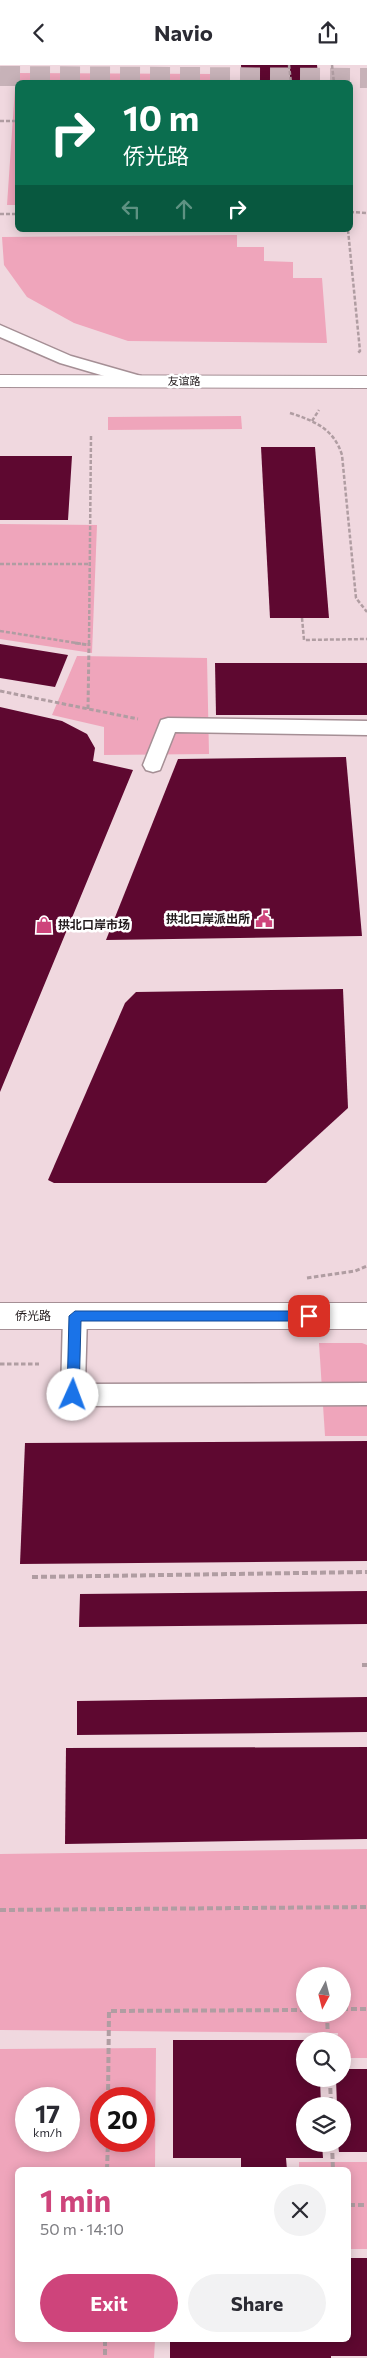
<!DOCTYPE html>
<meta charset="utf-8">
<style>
body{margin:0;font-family:Commissioner,"Noto Sans SC",sans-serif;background:#f2f2f3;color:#2b2b33;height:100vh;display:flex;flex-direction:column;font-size:19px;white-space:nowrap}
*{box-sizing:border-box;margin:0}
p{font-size:16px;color:#7c7c81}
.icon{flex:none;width:28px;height:28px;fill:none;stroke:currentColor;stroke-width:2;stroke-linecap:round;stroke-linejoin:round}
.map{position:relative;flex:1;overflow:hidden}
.drawer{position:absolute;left:15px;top:2102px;width:336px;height:175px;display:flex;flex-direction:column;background:#fff;border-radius:8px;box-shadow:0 2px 12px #0003}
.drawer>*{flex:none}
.banner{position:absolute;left:15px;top:15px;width:338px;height:152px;border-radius:8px;box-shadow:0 2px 12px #0003;background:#0b6e4f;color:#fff;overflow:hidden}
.needle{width:32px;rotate:187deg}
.tools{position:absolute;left:296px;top:1902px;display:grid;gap:10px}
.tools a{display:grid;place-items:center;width:55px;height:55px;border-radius:50%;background:#fff;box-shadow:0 2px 12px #0003;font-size:25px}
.speed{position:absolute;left:15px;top:2022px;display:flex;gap:10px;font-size:25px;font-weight:700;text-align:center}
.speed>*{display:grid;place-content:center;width:65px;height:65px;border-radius:50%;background:#fff;box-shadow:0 2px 12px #0003;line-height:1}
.speed small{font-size:12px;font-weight:400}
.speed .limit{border:8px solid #d22;background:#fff;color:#111}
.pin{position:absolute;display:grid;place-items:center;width:42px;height:42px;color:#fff;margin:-21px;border-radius:10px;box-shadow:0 2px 8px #0006}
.me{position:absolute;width:55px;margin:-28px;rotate:2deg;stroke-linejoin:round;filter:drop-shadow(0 0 4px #0008)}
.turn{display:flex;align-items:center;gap:18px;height:105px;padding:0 25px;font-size:22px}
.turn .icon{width:65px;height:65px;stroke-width:2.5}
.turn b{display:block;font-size:35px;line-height:42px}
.lanes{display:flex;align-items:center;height:48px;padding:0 25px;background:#0003;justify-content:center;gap:25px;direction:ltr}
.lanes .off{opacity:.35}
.round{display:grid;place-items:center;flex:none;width:52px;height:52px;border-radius:26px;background:#f2f2f3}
.overview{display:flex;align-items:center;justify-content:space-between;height:85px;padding:0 25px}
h1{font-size:30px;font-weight:700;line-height:38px;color:#ce447b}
.primary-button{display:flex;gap:10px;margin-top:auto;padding:10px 25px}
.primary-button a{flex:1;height:58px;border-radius:30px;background:#ce447b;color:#fff;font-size:20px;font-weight:700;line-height:58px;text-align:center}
.primary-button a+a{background:#f2f2f3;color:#2b2b33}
header{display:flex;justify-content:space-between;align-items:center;height:65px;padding:0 25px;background:#fff;font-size:22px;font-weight:700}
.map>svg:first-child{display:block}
.green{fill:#efa5bb;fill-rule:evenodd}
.building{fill:#5e0830}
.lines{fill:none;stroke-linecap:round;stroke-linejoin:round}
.primary-tunnel{stroke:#c7b2b8;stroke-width:20;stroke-dasharray:20 10;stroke-linecap:butt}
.service-casing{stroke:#a58f95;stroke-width:3}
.tertiary-casing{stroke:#a58f95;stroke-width:2}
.path-far2{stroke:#b09da2;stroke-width:2.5;stroke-dasharray:4 2;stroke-linecap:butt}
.path-far1{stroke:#b09da2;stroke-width:3;stroke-dasharray:4.5 2.5;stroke-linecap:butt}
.path{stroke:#b09da2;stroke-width:4;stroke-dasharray:6 3;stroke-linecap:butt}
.service{fill:#fff;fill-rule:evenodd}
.tertiary{fill:#fff;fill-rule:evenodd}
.route{fill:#1a73e8;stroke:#114b97}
.labels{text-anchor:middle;stroke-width:5;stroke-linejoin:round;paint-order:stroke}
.far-street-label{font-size:11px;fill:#231b1d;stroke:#fff}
.poi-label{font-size:12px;font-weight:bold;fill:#231b1d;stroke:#fff;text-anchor:end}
.street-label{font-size:12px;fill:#231b1d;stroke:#fff}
</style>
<header><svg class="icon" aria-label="back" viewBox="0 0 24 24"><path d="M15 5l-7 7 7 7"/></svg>Navio<svg class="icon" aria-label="share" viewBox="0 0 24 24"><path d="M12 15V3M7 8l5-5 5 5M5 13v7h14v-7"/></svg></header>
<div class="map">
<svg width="367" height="2293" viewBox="0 0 367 2293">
<rect width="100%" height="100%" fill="#f0d8df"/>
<g class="green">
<polygon points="16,8 216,9 216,17 18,18 17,140 7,140"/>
<polygon points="237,170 237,182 264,182 264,196 293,197 293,213 322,213 327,278 128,276 74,258 27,232 4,200 2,172"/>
<polygon points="241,351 242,364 108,365 108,352"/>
<polygon points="0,459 97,460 92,588 0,574"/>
<polygon points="77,591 207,593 209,689 104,690 104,662 52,650"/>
<polygon points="319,1278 362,1278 367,1280 367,1371 325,1371"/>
<path d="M367,1784V1993H343L342,1976H337L338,1968L0,1965V1789ZM342,1911V1949H305V1911Z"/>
<path d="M156,1983L155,2105H18V2275H155L154,2293H0V1984ZM26,2034H69V2076H26ZM101,2034H144V2076H101Z"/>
<polygon points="299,2097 367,2097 367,2184 349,2184 349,2105 299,2105"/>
</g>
<g class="building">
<polygon points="241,0 317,0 319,18 242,18"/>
<polygon points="261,382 315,382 329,553 270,553"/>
<polygon points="0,391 72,391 68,455 0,455"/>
<polygon points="0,579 68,590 55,622 0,613"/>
<polygon points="215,598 367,598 367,650 216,650"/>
<polygon points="0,642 62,656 87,669 95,683 93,696 133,705 0,1027"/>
<polygon points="346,692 362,871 106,875 178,694"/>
<polygon points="343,924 348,1043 266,1118 54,1118 48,1115 125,938 136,927"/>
<polygon points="367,1376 367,1496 20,1499 25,1378"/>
<polygon points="367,1526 367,1559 79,1562 80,1529"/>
<polygon points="367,1632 367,1667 77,1670 77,1636"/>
<polygon points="367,1682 367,1774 65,1779 66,1683"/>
<polygon points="173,1975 305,1975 305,2014 320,2014 321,2041 305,2041 305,2079 322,2079 323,2093 286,2093 287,2105 241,2105 241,2093 173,2093"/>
<polygon points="342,2004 367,2004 367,2087 339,2087 338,2079 342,2079 342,2041 337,2041 336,2014 342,2014"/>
<polygon points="349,2193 367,2193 367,2291 331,2291 331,2293 170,2293 170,2275 349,2275"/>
</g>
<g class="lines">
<polyline class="primary-tunnel" points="0,11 367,13"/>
<g class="service-casing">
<g id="service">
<polygon points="0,260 71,291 141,311 143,315 141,319 135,320 60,298 0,272"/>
<polygon points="168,653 367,656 367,670 175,667 160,705 153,707 146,705 143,700 161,655"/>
<polygon points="75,1241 83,1244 87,1251 85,1319 367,1318 367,1340 73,1341 65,1338 61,1330 63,1251 67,1244"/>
</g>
</g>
<g class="tertiary-casing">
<g id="tertiary">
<polygon points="0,310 367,311 367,323 0,322"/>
<rect x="0" y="1238" width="367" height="26"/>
</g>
</g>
<g class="path-far2">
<polyline points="289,0 291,18"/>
<polyline points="332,0 334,18"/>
<polyline points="0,56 18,56"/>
<polyline points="350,147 367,148"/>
<polyline points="0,149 18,149"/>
<polyline points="348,165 360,286 358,288"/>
<path d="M290,348C315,356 334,364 342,390L356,533L367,547"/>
<polyline points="312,356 319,345"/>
<polyline points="0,499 89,499"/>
<polyline points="302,553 304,575 367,574"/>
<polyline points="0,566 83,579"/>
<polyline points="89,579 91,371"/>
</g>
<g class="path-far1">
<polyline points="75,578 89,580"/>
<polyline points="0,626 138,654"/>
<polyline points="88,644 89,578"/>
<polyline points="307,1213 355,1206 367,1201"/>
<polyline points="0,1299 39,1299"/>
</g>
<g class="path">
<polyline points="32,1512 367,1507"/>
<polyline points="362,1600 367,1600"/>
<polyline points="0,1845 367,1842"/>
<polyline points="342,1944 367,1944"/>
<polyline points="327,1949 328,1976"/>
<polyline points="330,2014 331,2041"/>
<polyline points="108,2034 109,1946 305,1945"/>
<polyline points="332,2079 333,2105"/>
<polyline points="107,2105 108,2076"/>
<polyline points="349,2140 367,2140"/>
<polyline points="105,2275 105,2293"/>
</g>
<use href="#service" class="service"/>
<use href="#tertiary" class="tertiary"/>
</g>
<polygon class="route" points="75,1246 309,1246 315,1251 309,1256 81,1256 79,1330 77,1334 73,1335 69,1334 67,1330 69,1251"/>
<defs>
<g id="civic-bare" transform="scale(1.35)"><path d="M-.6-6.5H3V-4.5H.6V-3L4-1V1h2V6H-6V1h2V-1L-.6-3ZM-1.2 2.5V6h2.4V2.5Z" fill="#ce447b" stroke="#fff" stroke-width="2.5" paint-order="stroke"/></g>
<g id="shop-bare" transform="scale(1.35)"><path d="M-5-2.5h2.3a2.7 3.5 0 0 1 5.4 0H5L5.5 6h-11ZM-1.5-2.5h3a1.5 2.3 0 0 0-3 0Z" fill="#ce447b" stroke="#fff" stroke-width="2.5" paint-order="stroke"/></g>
</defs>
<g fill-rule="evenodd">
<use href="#civic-bare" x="264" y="854"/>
<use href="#shop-bare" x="44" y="860"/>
</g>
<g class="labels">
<g class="far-street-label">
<text x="184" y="320">友谊路</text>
</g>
<g class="poi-label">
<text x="250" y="858">拱北口岸派出所</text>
<text x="58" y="864" text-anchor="start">拱北口岸市场</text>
</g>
<g class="street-label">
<text x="33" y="1255">侨光路</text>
</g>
</g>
</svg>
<div class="tools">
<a><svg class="needle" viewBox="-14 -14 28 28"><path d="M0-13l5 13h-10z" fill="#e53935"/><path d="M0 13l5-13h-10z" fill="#7c7c81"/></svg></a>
<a><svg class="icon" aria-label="search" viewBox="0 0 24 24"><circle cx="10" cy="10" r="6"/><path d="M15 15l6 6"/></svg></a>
<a><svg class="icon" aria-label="layers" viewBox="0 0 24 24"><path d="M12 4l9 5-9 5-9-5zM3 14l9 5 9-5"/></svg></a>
</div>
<div class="speed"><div>17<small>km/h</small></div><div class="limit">20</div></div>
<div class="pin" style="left:309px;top:1251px;background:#d93025"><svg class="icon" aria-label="arrive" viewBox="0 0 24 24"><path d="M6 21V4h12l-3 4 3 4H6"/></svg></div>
<svg class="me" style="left:73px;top:1330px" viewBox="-20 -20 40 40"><circle r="19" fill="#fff"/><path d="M0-13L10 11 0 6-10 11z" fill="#1a73e8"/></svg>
<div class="banner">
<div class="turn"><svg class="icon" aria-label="right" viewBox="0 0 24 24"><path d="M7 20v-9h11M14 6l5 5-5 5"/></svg><div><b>10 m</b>侨光路</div></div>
<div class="lanes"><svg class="icon off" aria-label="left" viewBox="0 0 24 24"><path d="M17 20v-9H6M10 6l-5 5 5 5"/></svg><svg class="icon off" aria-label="ahead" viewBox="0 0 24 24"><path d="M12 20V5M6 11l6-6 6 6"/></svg><svg class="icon" aria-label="right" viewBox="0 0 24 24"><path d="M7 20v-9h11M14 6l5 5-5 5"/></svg></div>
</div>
<section class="drawer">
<div class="overview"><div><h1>1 min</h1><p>50 m · 14:10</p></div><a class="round"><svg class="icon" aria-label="close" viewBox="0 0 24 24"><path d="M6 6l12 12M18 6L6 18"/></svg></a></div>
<div class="primary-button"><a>Exit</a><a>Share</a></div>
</section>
</div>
